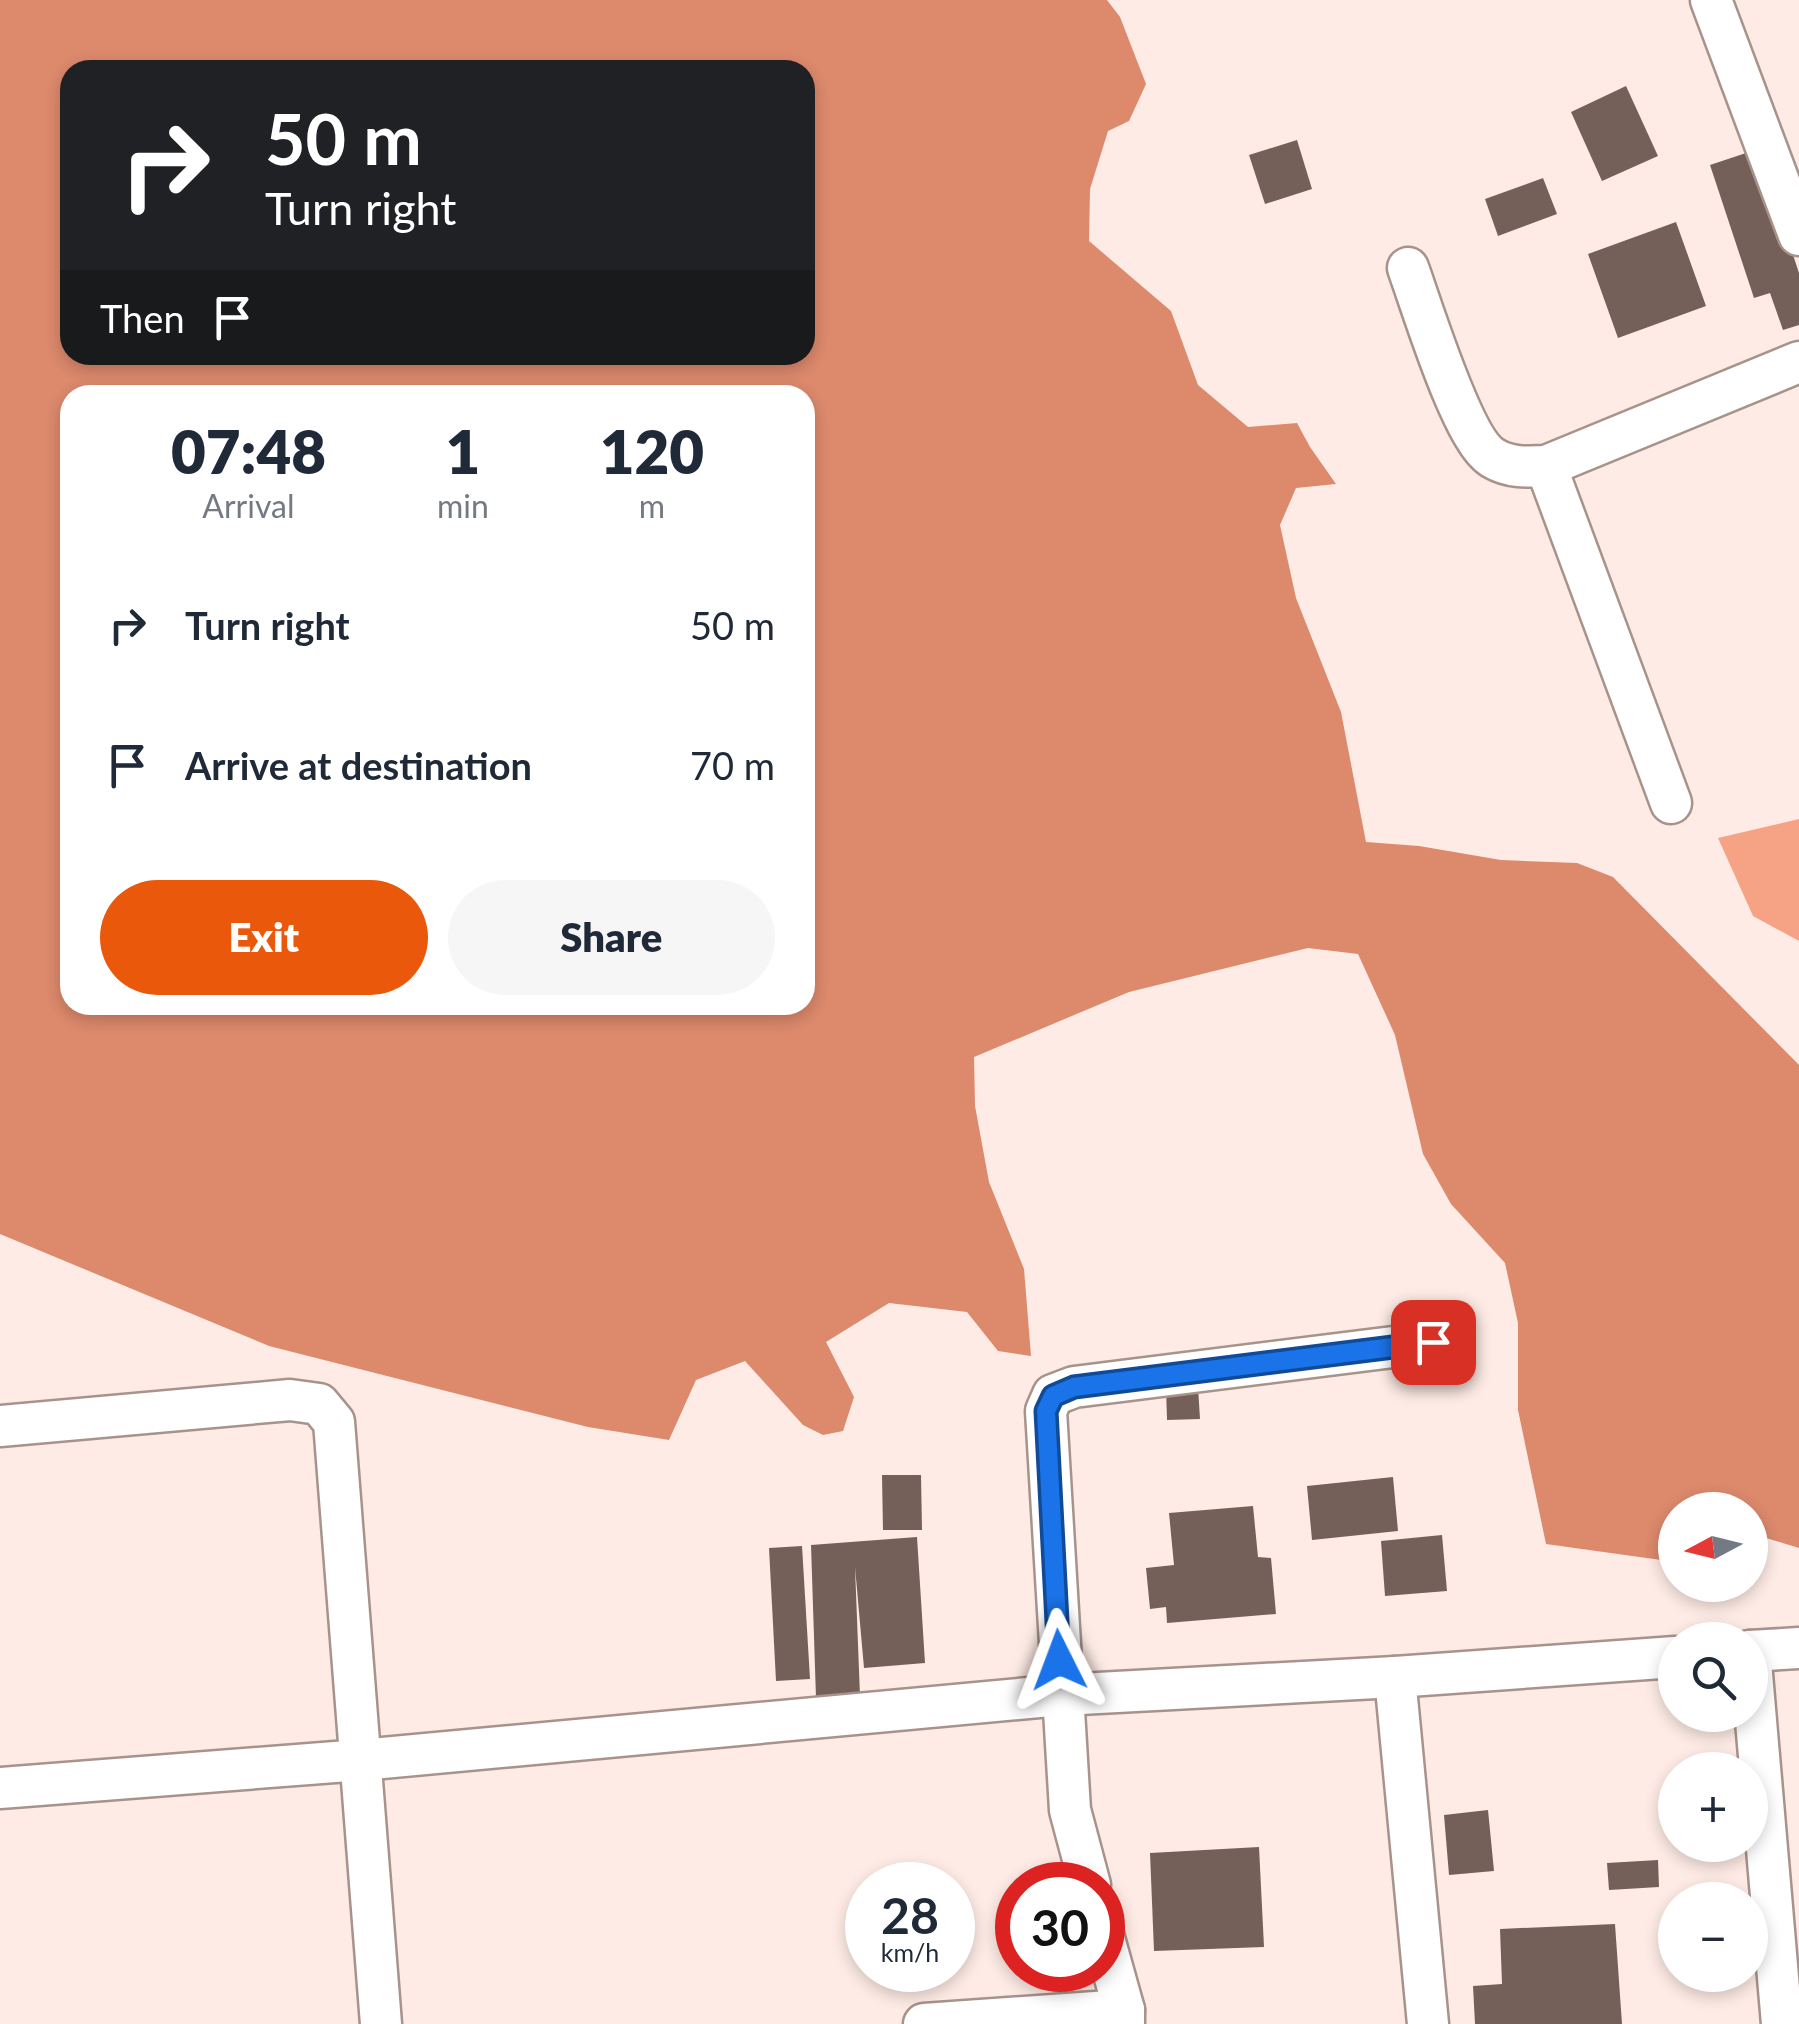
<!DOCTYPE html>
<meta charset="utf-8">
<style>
body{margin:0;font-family:Lato,sans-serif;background:#f6f6f7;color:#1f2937;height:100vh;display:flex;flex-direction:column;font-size:38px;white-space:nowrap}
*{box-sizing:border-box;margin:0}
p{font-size:32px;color:#747a83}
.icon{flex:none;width:55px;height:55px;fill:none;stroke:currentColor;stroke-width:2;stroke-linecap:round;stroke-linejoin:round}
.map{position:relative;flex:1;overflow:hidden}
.sheet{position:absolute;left:60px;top:385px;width:755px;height:630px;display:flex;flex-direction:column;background:#fff;border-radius:30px;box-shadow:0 5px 15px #0003}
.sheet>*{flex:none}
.banner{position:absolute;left:60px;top:60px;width:755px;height:305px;border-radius:30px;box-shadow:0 5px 15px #0003;background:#202124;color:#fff;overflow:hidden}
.needle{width:65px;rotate:263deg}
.buttons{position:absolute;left:1658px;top:1492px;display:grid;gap:20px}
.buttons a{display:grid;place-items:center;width:110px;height:110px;border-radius:50%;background:#fff;box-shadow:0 5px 15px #0003;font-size:50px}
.speed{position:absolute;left:845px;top:1862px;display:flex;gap:20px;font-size:50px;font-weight:700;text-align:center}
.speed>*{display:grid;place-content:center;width:130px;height:130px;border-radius:50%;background:#fff;box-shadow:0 5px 15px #0003;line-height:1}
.speed small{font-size:25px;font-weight:400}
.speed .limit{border:15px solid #d22;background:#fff;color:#111}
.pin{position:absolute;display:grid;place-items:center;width:85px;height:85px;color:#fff;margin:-42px;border-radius:20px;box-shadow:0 5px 15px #0006}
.me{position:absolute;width:110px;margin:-55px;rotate:357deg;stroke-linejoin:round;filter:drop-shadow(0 0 8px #0008)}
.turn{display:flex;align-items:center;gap:35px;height:210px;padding:0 40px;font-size:45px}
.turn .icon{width:130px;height:130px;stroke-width:2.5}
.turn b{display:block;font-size:70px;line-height:85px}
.then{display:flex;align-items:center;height:95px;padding:0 40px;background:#0003;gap:20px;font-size:38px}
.eta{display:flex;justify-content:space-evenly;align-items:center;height:170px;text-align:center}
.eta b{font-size:60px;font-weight:800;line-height:70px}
.primary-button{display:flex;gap:20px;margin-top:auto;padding:20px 40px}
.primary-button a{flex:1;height:115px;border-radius:60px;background:#ea580c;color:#fff;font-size:40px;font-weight:800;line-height:115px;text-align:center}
.primary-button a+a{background:#f6f6f7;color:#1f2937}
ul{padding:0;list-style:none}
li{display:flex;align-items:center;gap:30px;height:140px;padding:0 40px}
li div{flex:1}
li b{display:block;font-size:38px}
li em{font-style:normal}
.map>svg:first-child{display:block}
.forest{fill:#f6a284}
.water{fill:#dc896c;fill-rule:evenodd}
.building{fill:#746059}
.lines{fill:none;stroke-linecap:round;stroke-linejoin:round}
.minor-casing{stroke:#a8938b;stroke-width:45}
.minor{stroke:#fff;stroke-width:40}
.route-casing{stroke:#114b97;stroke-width:25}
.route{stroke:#1a73e8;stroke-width:18}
</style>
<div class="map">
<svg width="1799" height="2024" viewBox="0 0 1799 2024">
<rect width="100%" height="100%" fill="#feebe5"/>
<polygon class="forest" points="1799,819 1799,941 1753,916 1718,838"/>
<path class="water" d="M0,0H1107L1120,17L1146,84L1129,121L1108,131L1090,189L1089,241L1171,311L1198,385L1248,427L1297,423L1310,447L1336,484L1296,488L1280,525L1296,598L1341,712L1366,842L1419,846L1501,860L1577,863L1613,877L1799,1065V1548L1750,1533V1510H1675V1555L1661,1560L1546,1544L1518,1410V1323L1505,1263L1451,1204L1423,1154L1395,1035L1358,954L1308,948L1129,992L974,1057L975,1106L989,1182L1024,1269L1031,1356L998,1351L967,1312L889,1303L826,1342L854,1397L843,1431L823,1435L803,1425L745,1361L696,1380L669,1440L588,1427L269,1346L0,1234ZM70,70H805V355H70ZM70,395H805V1005H70Z"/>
<g class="building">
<polygon points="1626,86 1658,156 1602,181 1571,112"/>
<polygon points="1297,140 1312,189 1265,204 1249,155"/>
<polygon points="1758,149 1799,273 1799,325 1783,330 1770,293 1754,298 1710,165"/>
<polygon points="1543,178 1557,214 1498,236 1485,199"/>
<polygon points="1676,222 1706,306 1618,338 1588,254"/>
<polygon points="1166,1387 1198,1387 1200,1419 1167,1420"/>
<polygon points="882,1475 921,1475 922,1530 883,1530"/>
<polygon points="1393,1477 1398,1531 1312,1540 1307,1486"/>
<polygon points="1253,1506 1258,1557 1271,1558 1276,1614 1167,1623 1166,1607 1150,1609 1146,1568 1174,1565 1169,1513"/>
<polygon points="1442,1535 1447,1591 1385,1596 1381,1541"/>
<polygon points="917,1537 925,1663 864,1668 855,1567 860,1696 816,1698 811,1545"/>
<polygon points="802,1546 810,1679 776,1681 769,1548"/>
<polygon points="1488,1810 1494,1871 1449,1875 1444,1815"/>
<polygon points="1259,1847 1264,1947 1154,1951 1150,1853"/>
<polygon points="1658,1860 1659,1887 1609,1890 1607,1863"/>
<polygon points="1615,1924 1622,2024 1475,2024 1473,1986 1502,1984 1500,1929"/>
<polygon points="1750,1932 1757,1972 1750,1973"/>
</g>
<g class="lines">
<g class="minor-casing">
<g id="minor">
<polyline points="1711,0 1799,235"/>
<path d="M1408,268C1422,306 1462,440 1493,458C1510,468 1527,467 1546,466L1799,362"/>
<polyline points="1546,466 1671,803"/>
<polyline points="0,1426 290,1400 319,1404 334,1422 381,2024"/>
<polyline points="1750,1651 1782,2024"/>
<polyline points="1750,1651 1799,1648"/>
<polyline points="1395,1677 1428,2024"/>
<polyline points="0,1788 361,1760 1061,1695 1395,1677 1675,1657"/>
<polyline points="1090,1885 1070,1810 1046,1411 1053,1395 1074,1387 1433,1342"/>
<polyline points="1102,1931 1124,2010 1124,2024"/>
<polyline points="924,2024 1124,2010"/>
</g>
</g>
<use href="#minor" class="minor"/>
</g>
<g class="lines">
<g class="route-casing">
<polyline id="route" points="1059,1660 1046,1411 1053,1396 1074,1387 1433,1342"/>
</g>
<use href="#route" class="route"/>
</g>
</svg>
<div class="buttons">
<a><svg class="needle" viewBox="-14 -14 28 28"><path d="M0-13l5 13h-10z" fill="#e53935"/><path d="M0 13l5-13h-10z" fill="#747a83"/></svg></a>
<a><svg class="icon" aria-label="search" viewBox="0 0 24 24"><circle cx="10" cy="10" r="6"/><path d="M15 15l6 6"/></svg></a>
<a>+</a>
<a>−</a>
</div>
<div class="speed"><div>28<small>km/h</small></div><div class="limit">30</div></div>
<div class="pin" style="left:1433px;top:1342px;background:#d93025"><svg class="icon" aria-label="arrive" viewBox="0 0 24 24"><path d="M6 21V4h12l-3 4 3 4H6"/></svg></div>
<svg class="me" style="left:1059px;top:1660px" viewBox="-20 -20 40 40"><path d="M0-17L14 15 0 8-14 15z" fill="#1a73e8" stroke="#fff" stroke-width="4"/></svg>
<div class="banner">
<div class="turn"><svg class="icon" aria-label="right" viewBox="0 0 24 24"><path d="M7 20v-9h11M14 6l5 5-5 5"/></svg><div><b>50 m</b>Turn right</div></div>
<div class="then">Then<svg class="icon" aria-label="arrive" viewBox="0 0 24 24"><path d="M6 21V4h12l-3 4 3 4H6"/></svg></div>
</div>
<section class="sheet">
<div class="eta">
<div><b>07:48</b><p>Arrival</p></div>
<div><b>1</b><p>min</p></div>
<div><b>120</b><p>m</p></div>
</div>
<ul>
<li><svg class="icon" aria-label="right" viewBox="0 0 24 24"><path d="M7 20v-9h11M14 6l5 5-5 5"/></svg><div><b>Turn right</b></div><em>50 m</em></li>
<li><svg class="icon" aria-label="arrive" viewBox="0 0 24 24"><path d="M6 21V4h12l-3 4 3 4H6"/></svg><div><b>Arrive at destination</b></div><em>70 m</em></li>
</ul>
<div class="primary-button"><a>Exit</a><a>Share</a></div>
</section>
</div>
